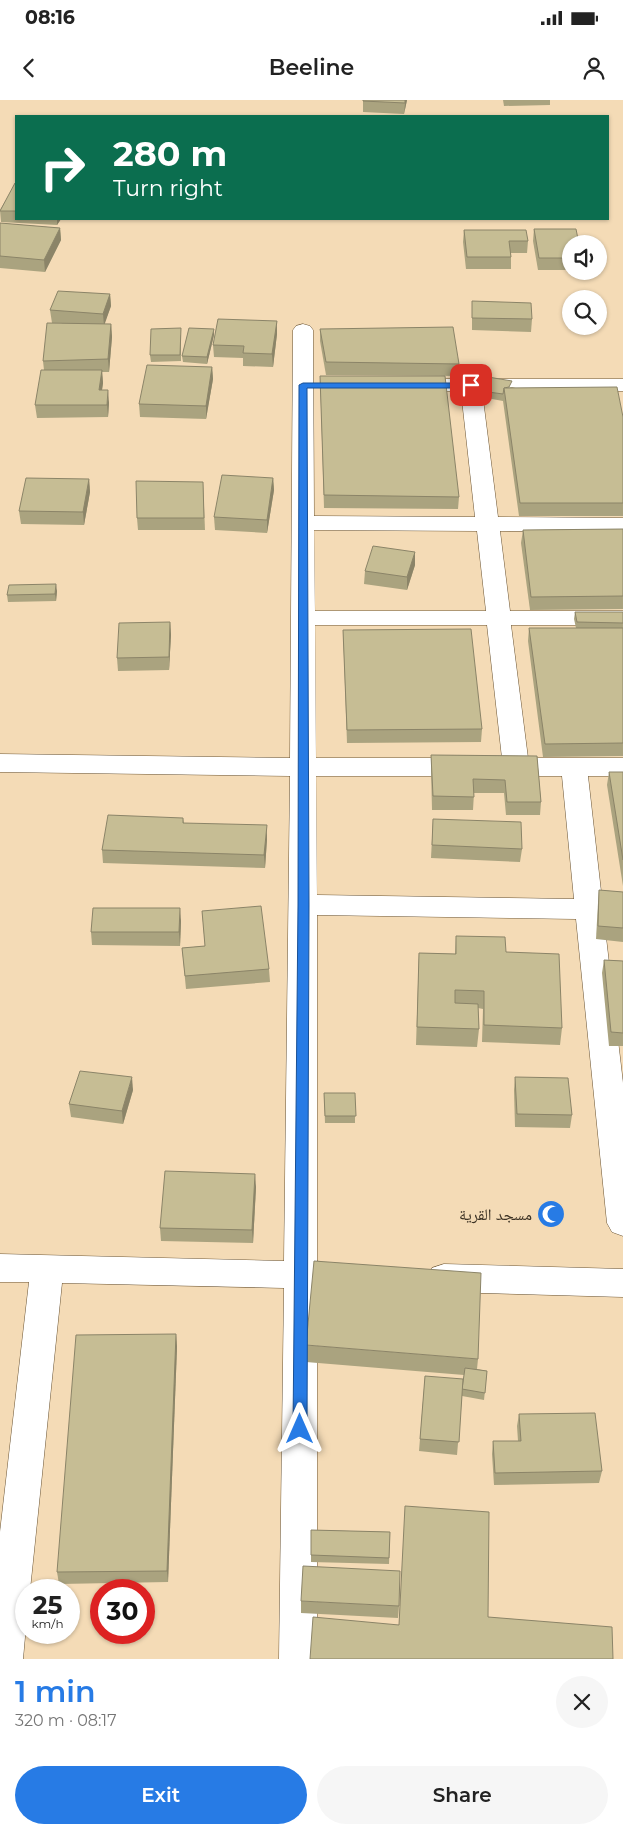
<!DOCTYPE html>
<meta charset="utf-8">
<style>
body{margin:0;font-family:Montserrat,"Noto Naskh Arabic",sans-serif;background:#f6f6f6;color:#222;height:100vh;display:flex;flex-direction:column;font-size:19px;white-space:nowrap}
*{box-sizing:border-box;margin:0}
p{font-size:16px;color:#767676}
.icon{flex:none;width:28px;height:28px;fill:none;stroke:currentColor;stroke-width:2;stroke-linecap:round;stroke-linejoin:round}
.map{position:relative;height:1559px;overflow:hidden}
.side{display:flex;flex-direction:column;background:#fff;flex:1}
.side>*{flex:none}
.top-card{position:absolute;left:15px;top:15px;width:594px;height:105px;border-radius:0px;box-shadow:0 1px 4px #0004;background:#0b6e4f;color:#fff;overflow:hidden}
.buttons{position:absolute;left:562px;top:135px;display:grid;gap:10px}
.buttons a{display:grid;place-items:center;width:45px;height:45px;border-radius:50%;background:#fff;box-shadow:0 1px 4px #0004;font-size:25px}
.speed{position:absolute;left:15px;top:1479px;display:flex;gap:10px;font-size:25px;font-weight:700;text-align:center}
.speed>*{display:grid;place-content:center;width:65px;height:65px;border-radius:50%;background:#fff;box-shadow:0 1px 4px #0004;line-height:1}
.speed small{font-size:12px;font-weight:400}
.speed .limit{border:8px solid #d22;background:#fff;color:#111}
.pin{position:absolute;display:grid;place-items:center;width:42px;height:42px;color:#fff;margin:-21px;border-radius:10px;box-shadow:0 2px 8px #0006}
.me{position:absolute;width:55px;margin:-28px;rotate:0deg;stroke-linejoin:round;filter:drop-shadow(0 0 4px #0008)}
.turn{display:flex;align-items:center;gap:18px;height:105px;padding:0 15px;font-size:22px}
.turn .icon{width:65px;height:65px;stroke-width:2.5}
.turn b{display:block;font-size:35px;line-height:42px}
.round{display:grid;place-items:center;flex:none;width:52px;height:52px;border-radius:26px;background:#f6f6f6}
.overview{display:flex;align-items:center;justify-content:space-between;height:85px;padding:0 15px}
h1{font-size:30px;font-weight:600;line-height:38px;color:#277be5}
.cta{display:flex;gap:10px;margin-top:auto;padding:10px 15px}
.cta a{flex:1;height:58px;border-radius:30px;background:#277be5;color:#fff;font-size:20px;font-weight:600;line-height:58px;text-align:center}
.cta a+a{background:#f6f6f6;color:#222}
.status{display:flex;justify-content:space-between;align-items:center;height:35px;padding:0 25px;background:#fff;direction:ltr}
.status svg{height:14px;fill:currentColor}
header{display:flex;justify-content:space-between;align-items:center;height:65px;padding:0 15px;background:#fff;font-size:22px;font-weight:600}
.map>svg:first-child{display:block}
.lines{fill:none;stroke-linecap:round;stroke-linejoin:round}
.street-casing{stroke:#6a5434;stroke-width:1}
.street{fill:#fff;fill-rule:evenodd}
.wall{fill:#aaa37f}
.shaded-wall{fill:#8b8468}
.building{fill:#c6bd94;stroke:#8b8468}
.route{fill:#277be5;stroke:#195095}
.labels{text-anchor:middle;stroke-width:4;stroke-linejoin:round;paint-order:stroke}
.poi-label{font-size:16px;fill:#3c3224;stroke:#f4dbb6;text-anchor:end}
</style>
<div class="status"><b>08:16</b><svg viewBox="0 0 49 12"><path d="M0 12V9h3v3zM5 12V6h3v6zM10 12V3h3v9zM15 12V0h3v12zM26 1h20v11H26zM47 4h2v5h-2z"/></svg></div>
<header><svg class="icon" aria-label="back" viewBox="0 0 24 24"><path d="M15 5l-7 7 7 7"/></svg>Beeline<svg class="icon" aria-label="person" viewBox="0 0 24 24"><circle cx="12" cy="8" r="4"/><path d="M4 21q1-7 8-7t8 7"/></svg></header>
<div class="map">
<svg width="623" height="1559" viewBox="0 0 623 1559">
<rect width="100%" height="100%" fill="#f4dbb6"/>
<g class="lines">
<g class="street-casing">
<g id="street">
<path d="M303,224L310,226L313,230L314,416L475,417L461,291H409L402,289L398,285L402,281L409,279H623V291H482L498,417L623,418V432L500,431L510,511H623V525H511L528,658H623V676H588L602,800H623V820H604L623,983V1136L612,1132L607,1123L576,819L317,815V1161L330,1165L334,1175L330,1185L317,1189V1559H279L284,1188L62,1183L30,1490H26V1526L23,1559H0V1432L29,1182H0V1154L284,1161L290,676L0,672V654L290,658L293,230L296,226ZM314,430L477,431L486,511H315ZM315,525H487L502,658H316ZM316,676H562L574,799L317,795Z"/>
<polygon points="444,1164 623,1169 623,1197 444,1192 432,1188 428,1178 432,1168"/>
</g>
</g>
<use href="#street" class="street"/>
</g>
<g class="wall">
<polygon points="363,0 407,0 404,14 363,12"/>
<polygon points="503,0 550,0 550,5 504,6"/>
<polygon points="16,83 16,119 61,119 57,125 1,122 0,110"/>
<polygon points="0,123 60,128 61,140 45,172 0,168"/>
<polygon points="534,129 571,144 571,170 538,170 533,141"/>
<polygon points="464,130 528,141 527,153 511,153 511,169 466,169 463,142"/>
<polygon points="110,194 111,206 104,224 111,224 112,237 109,272 102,272 103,283 102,290 109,303 108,317 37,318 35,305 44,270 43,261 62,223 52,223 50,210"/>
<polygon points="472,201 532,219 531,232 472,230"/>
<polygon points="277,221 277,234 273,267 243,266 243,258 214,257 213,245"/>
<polygon points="320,229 459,264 458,276 326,275 320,241"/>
<polygon points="181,235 181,261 151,262 150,255"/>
<polygon points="214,235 207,264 183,262 182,256"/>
<polygon points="212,267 213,279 206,319 140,317 139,304"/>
<polygon points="320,276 459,397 458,409 324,408"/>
<polygon points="512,287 623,317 623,416 519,416 503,301 481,297 481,291"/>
<polygon points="273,378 274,390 267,433 215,430 214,417"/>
<polygon points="89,379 90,392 84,425 21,424 19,411"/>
<polygon points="203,382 205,430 138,430 137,418"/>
<polygon points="623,429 623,509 530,510 521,443 523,430"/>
<polygon points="415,452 415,465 407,490 364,484 365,471"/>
<polygon points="57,491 56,501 8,502 7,495"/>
<polygon points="575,512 623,512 623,656 543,657 528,541 529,528 576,528 574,519"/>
<polygon points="170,522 171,535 169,570 118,571 117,558"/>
<polygon points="343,530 482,629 481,642 347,643"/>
<polygon points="431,655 537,656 541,702 540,715 506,715 504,693 474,693 473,710 432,710 431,668"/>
<polygon points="609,672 623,672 623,786 607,685"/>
<polygon points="183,718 184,723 267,739 265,768 103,763 102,750"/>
<polygon points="433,719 522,749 520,762 431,758"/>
<polygon points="599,790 623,792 623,842 596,839 598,803"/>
<polygon points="202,811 269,869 270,882 186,889 182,848 205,846"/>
<polygon points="181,821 180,846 92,845 91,832"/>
<polygon points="456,836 506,852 562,928 560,945 482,942 483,909 478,908 479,929 477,947 416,945 419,853 455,854"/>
<polygon points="604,860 623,861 623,946 609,946 602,873"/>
<polygon points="515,977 572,1015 570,1028 515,1027 514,990"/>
<polygon points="133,990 123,1024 71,1017 69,1004"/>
<polygon points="324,993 355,993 355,1023 325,1023"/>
<polygon points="256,1087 253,1143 161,1141 160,1128"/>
<polygon points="176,1234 177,1247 168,1482 59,1484 57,1472"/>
<polygon points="306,1245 478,1259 477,1269 487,1271 484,1300 462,1296 457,1355 419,1351 425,1276 462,1292 464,1275 306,1262"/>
<polygon points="519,1314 602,1371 599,1383 494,1385 492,1354 493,1341 518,1341 517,1326"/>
<polygon points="311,1430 390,1432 389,1464 311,1462"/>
<polygon points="301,1501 399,1506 398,1518 301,1513"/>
</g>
<g class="shaded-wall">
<polygon points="405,0 407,0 404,14 405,3"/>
<polygon points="57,119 61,119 57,125"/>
<polygon points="60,128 61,140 45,172 44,160"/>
<polygon points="110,194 111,206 104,226 103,214"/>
<polygon points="277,221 277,234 273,267 272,254"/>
<polygon points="111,224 112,237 109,272 108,259"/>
<polygon points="214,229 214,235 207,264 207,257"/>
<polygon points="212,267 213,279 206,319 206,306"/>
<polygon points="102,270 103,283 100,303 99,290"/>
<polygon points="108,290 109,303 108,317 107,305"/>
<polygon points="273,378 274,390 267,433 267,420"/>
<polygon points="89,379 90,392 84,425 83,412"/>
<polygon points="415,452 415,465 407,490 407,477"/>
<polygon points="56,484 57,491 56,501 55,494"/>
<polygon points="170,522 171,535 169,570 169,557"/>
<polygon points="267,725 267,739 265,768 264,755"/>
<polygon points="180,808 181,821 180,846 179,832"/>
<polygon points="132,977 133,990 123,1024 122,1011"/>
<polygon points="255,1074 256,1087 253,1143 252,1130"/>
<polygon points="176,1234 177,1247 168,1482 167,1471"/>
</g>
<g class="building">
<polygon points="363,0 405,0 405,3 363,1"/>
<polygon points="15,83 16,83 16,111 0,111"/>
<polygon points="0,123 60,128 44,160 0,156"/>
<polygon points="534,129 576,129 579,144 571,144 571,158 539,158"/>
<polygon points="464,130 526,130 528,141 509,141 511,157 467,157"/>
<polygon points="58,191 110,194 103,214 50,210"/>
<polygon points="472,201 531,203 532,219 472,218"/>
<polygon points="218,219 277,221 272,254 243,253 244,246 213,245"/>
<polygon points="47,223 111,224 108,259 43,261"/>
<polygon points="453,227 459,264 326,262 320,229"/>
<polygon points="181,228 180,255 150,255 151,229"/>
<polygon points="189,228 214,229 207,257 182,256"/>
<polygon points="147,265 212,267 206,306 139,304"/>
<polygon points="41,270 102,270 99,290 108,290 107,305 35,305"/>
<polygon points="320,276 445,276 459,397 324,395"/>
<polygon points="488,277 512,281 509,287 504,288 503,294 481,291"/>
<polygon points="617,287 623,317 623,403 520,403 504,288"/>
<polygon points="222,375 273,378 267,420 214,417"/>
<polygon points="26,378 89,379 83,412 19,411"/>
<polygon points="136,381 203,382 204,418 137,418"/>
<polygon points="623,429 623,496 531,497 523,430"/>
<polygon points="373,446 415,452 407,477 365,471"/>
<polygon points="56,484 55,494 7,495 9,485"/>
<polygon points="575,512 623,512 623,523 577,522"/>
<polygon points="170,522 169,557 117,558 119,523"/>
<polygon points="529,528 623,528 623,643 545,644"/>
<polygon points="471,529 482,629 347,630 343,530"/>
<polygon points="431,655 537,656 541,702 507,702 505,680 473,679 474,697 433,696"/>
<polygon points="609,672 623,672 623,760"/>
<polygon points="108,715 183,718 183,723 267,725 264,755 102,750"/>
<polygon points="433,719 521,722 522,749 432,745"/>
<polygon points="599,790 623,792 623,828 598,826"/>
<polygon points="261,806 269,869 185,876 182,848 205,846 202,811"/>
<polygon points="93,808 180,808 179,832 91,832"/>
<polygon points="456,836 505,837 506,852 559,854 562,928 484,925 484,891 455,890 455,903 478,904 479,929 417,927 419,853 456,854"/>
<polygon points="604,860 623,861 623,933 611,932"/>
<polygon points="80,971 132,977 122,1011 69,1004"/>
<polygon points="515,977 568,978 572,1015 517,1014"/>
<polygon points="324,993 355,993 356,1016 325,1016"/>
<polygon points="165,1071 255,1074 252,1130 160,1128"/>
<polygon points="314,1161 481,1173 478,1259 306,1245"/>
<polygon points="176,1234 167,1471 57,1472 76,1235"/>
<polygon points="465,1268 487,1271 485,1293 462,1289"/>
<polygon points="425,1276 463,1279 459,1342 420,1339"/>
<polygon points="595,1313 602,1371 495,1373 493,1341 521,1341 519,1314"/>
<polygon points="405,1406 489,1412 488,1517 612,1527 613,1559 310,1559 313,1517 399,1525"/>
<polygon points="311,1430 390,1432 389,1458 311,1455"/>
<polygon points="303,1466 400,1471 399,1506 301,1501"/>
</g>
<polygon class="route" points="303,283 471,283 475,285 471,288 307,288 309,805 307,1329 305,1333 300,1335 295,1333 293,1329 298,805 299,285"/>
<defs>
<g id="mosque-disc" transform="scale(1.4375)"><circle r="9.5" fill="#277be5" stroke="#f4dbb6"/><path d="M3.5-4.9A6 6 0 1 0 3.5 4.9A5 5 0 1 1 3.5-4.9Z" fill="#fff"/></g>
</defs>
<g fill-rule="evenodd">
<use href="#mosque-disc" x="551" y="1114"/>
</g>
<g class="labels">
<g class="poi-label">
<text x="532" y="1120">مسجد القرية</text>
</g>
</g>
</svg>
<div class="buttons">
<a><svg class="icon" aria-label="sound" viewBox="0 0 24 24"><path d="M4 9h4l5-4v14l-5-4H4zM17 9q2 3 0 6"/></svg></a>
<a><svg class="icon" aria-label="search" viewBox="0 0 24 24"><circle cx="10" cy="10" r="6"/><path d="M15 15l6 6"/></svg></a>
</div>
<div class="speed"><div>25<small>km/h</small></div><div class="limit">30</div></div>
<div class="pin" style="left:471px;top:285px;background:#d93025"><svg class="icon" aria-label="arrive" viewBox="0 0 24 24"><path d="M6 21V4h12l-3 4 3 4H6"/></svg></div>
<svg class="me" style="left:300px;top:1329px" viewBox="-20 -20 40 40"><path d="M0-17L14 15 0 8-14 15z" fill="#277be5" stroke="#fff" stroke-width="4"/></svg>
<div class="top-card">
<div class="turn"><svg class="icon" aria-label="right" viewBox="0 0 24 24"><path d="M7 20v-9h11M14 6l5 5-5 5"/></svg><div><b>280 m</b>Turn right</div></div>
</div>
</div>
<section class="side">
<div class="overview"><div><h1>1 min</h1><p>320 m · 08:17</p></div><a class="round"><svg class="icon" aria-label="close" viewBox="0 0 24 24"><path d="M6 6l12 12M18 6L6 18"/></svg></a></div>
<div class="cta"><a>Exit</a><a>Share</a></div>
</section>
